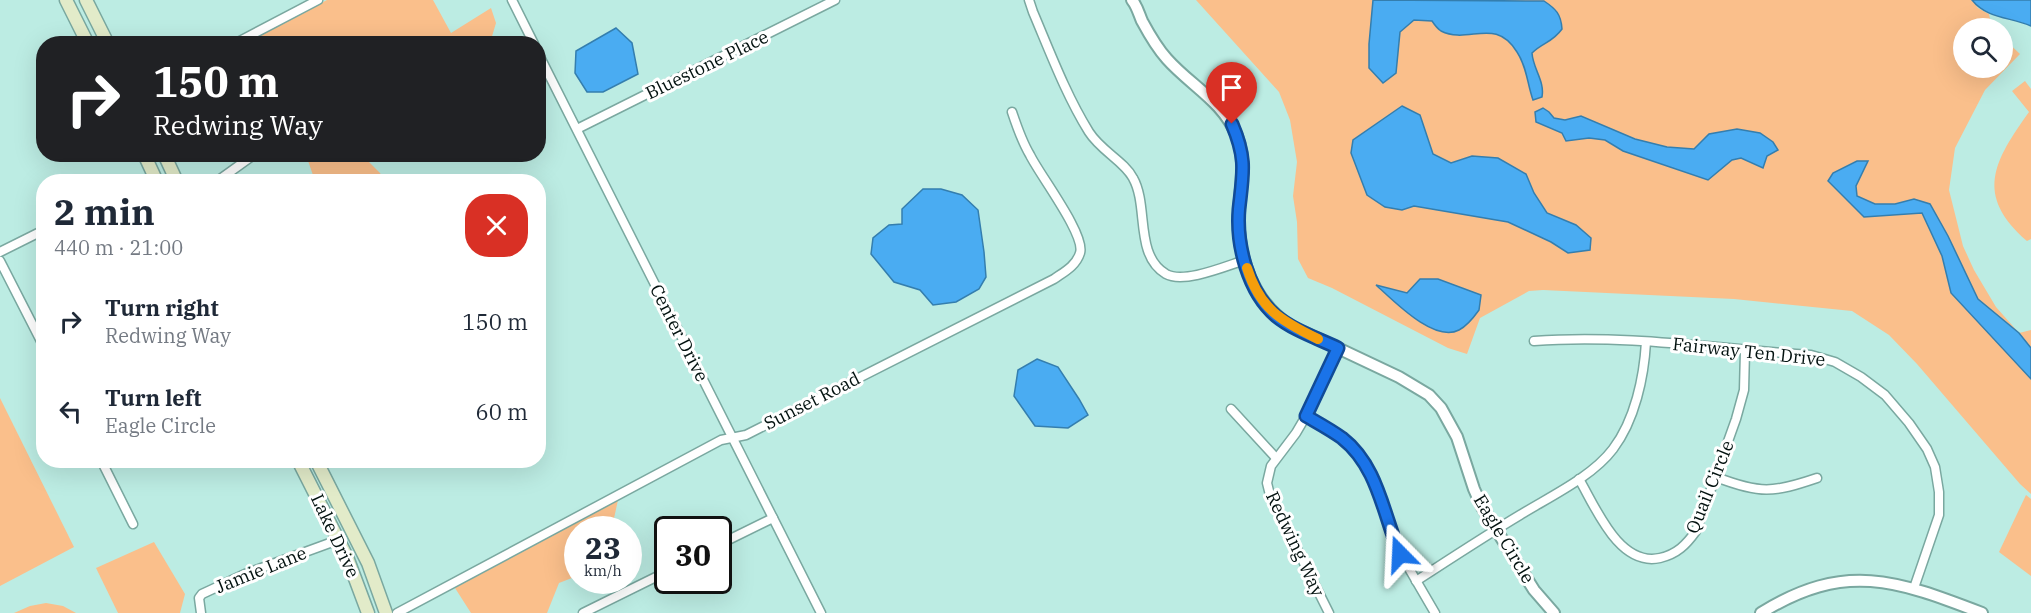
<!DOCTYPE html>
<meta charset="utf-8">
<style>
body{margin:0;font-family:"IBM Plex Serif",serif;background:#f6f6f7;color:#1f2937;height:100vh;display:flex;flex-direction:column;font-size:22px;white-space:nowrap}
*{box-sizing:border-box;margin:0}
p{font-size:20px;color:#747a83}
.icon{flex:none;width:33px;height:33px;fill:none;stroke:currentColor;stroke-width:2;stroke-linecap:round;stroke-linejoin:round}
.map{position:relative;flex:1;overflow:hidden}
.side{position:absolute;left:36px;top:174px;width:510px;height:294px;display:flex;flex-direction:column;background:#fff;border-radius:24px;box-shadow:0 6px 24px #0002}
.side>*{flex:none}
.hud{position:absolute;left:36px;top:36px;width:510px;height:126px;border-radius:24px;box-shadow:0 6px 24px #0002;background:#202124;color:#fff;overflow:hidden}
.buttons{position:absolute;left:1953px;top:18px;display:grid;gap:12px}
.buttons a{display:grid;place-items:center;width:60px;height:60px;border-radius:50%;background:#fff;box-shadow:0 6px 24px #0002;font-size:30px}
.speed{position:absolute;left:564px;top:516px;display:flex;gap:12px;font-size:30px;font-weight:700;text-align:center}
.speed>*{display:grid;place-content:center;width:78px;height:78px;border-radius:50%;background:#fff;box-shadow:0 6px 24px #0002;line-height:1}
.speed small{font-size:15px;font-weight:400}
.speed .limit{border:3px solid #111;border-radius:9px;background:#fff;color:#111}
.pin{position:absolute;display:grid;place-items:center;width:51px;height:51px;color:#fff;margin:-62px -26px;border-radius:50% 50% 50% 0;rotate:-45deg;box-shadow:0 0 6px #0007}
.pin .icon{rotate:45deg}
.me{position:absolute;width:66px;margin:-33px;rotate:339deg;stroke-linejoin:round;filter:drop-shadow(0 0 4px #0008)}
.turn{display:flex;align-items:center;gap:21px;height:126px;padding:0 18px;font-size:27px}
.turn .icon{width:78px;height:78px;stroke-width:2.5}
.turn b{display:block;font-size:42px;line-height:51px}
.round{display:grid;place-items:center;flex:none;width:63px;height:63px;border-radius:24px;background:#f6f6f7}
.headline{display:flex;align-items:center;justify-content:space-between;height:102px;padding:0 18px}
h1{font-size:36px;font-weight:800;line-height:45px}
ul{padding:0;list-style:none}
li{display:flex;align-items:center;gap:18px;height:90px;padding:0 18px}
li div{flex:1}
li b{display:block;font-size:22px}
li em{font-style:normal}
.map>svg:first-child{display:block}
.green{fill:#fabf8b}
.water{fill:#4aacf2;stroke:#347eae;stroke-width:1.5}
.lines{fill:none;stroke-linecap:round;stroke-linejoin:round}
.minor-casing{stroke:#7aa8a0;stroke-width:11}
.tertiary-casing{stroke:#7aa8a0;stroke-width:14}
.secondary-casing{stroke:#7aa8a0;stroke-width:15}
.minor{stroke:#fff;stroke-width:8}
.tertiary{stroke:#fff;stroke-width:10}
.secondary{stroke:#e2ebc9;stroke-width:12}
.route-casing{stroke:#114b97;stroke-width:15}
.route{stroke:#1a73e8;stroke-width:10}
.slow{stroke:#f59e0b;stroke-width:10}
.labels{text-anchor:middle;stroke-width:6;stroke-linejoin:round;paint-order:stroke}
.street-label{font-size:18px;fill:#02110f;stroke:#fff}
</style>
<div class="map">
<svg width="2031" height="613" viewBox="0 0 2031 613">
<rect width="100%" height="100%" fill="#bcece3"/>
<g class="green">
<polygon points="327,0 433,0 451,33 491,8 496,23 490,43 247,44 246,42"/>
<polygon points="1196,0 1972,0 1978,8 1989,14 1992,28 1964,28 1964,68 2002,68 2003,38 2020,54 1985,90 1955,148 1949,190 1963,246 1974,270 1996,307 2019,333 2031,330 2031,494 2020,484 1917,364 1889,335 1852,311 1734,299 1543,290 1529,291 1480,318 1467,354 1448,348 1332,288 1308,278 1298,259 1297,222 1293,196 1297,162 1290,120 1279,92"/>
<path d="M2025,81L2031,89V239L2027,241C1974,195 1994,161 2029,112L2012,91Z"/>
<polygon points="306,155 362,155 380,173 385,181 315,181"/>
<polygon points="0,398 74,547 0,586"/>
<polygon points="2026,495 2031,499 2031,576 1999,552"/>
<polygon points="618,500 613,523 608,529 578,530 577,576 559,583 547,613 471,613 455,588 459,584"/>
<polygon points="154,542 185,594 180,613 118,613 96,568"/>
<polygon points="46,603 63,606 76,613 14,613 30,606"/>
</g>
<g class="water">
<path d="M1373,0L1544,1C1556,9 1561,14 1562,29C1552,43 1543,42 1532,53C1533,69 1545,81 1542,97L1533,100C1527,83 1527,67 1517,52C1495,16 1469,45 1441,31C1438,29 1434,24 1432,21L1414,20L1400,32L1396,73L1383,83L1369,68V44Z"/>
<path d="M1972,0H2031V26C2011,17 1987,19 1972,0Z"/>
<polygon points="616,28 632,43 638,74 603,92 587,92 575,73 576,51"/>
<polygon points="1402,106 1420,115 1433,154 1451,163 1472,156 1498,158 1526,174 1534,193 1547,213 1576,225 1591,238 1590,250 1568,253 1551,242 1508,222 1414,206 1402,210 1385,207 1367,195 1351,153 1353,140"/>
<polygon points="1543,108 1549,112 1554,118 1565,120 1581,116 1635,139 1667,147 1694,149 1709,134 1737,129 1760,133 1773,142 1778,150 1767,156 1763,168 1741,158 1732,160 1708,180 1623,151 1605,140 1589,138 1566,141 1562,133 1536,122 1535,112"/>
<polygon points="1857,161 1868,161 1856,186 1857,196 1875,204 1895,204 1914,199 1930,204 1948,236 1978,299 2019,333 2031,348 2031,379 1951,293 1942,256 1922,213 1864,217 1828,181 1833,173"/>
<polygon points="923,189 941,189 962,195 978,210 984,252 986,277 979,289 956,302 933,305 920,290 894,282 871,254 873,238 889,225 902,224 902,209"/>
<path d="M1420,279H1438L1481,295L1479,310C1474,317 1467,326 1459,330C1434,343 1394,301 1376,285L1407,293Z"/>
<polygon points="1037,359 1058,367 1079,399 1088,415 1068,428 1035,426 1014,396 1018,370"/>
</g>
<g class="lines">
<g class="minor-casing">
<g id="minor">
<polyline points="512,0 534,44"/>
<path d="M1029,0L1033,12C1050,52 1066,95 1089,132C1101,151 1124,161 1133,178C1149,206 1134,255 1166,274C1184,284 1226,266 1245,260"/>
<polyline points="234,44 318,0"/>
<polyline points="538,53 821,613"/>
<polyline points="577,129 835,0"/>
<polyline points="142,182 154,175"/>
<polyline points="216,182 255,154"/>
<polyline points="0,252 44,230"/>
<polyline points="0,261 44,347"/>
<path d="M1534,341C1626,334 1719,349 1811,355L1835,362L1861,377L1885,395L1909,423L1927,449L1935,467L1939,492V515L1914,588"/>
<polyline points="1231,409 1276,458"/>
<polyline points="1306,416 1342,438 1365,463 1373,477 1400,553 1435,613"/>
<polyline points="101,460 133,524"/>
<path d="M1716,477C1760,494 1773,493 1817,478"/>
<path d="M1579,479C1596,508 1619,567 1660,558C1677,554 1686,545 1696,531L1736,419L1744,390L1745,351"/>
<polyline points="718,545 773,518"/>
<path d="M1416,581C1450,559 1485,536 1520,515C1549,497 1592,477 1613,449C1635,420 1644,377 1646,342"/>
<polyline points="201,613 199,598 202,594 245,574 338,540"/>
<path d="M397,613L721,440L746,435L1054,279C1064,272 1076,266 1080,253C1086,235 1039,174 1030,155C1022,142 1017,127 1012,112"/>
<polyline points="583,613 668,571"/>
<polyline points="1329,613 1270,495 1267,483 1271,466 1296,433 1306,416 1338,348"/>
</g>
</g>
<g class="tertiary-casing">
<g id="tertiary">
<path d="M1132,0C1137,6 1139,14 1142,21C1149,34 1157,48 1167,59C1191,86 1223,101 1237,136C1247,163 1240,186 1239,213C1237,256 1253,301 1289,325L1399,377L1429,395L1441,408L1457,437L1474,489L1482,507L1534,590L1554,613"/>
<path d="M1761,613C1845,561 1896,580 1982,613"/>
</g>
</g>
<g class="secondary-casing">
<g id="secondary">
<polyline points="66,0 88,44"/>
<polyline points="86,0 108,44"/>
<polyline points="144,154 157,182"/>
<polyline points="164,154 177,182"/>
<polyline points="298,460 347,557 368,613"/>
<polyline points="316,460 368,563 386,613"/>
</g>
</g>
<use href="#minor" class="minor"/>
<use href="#tertiary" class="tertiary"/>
<use href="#secondary" class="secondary"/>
</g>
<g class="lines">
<g class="route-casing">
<path id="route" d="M1232,124C1247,159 1243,173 1239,209C1236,245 1248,292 1276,316C1293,330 1317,338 1338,348L1306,416C1318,423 1331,430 1342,438C1378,466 1383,514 1400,554"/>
</g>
<use href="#route" class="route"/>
<path class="slow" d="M1247,268C1260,309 1281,321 1318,339"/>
</g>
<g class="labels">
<g class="street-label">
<text transform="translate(707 65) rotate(-26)" y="6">Bluestone Place</text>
<text transform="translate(679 333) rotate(63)" y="6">Center Drive</text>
<text transform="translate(1749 352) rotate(6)" y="6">Fairway Ten Drive</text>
<text transform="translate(812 401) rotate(-27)" y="6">Sunset Road</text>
<text transform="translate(1710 487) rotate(-68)" y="6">Quail Circle</text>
<text transform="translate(335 536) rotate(65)" y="6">Lake Drive</text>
<text transform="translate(1504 539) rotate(59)" y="6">Eagle Circle</text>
<text transform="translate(1295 544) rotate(65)" y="6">Redwing Way</text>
<text transform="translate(261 570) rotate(-22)" y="6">Jamie Lane</text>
</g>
</g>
</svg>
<div class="buttons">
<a><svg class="icon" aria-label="search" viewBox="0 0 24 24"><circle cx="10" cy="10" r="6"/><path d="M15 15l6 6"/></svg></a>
</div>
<div class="speed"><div>23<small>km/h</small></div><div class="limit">30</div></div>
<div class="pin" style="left:1232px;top:124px;background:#d93025"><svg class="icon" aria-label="arrive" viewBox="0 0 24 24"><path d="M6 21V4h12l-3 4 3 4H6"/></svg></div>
<svg class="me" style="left:1400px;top:554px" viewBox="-20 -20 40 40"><path d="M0-17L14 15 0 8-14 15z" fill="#1a73e8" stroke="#fff" stroke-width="4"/></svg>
<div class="hud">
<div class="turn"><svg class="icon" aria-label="right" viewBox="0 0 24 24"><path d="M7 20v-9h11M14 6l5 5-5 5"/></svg><div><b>150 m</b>Redwing Way</div></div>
</div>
<section class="side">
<div class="headline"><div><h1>2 min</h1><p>440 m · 21:00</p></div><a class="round" style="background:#d93025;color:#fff"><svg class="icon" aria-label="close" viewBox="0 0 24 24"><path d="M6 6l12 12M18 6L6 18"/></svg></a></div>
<ul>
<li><svg class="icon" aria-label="right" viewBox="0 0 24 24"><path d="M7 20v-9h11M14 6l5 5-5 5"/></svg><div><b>Turn right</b><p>Redwing Way</p></div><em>150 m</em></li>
<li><svg class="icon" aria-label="left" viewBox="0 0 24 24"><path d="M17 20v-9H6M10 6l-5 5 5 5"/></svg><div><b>Turn left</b><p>Eagle Circle</p></div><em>60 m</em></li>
</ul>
</section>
</div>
